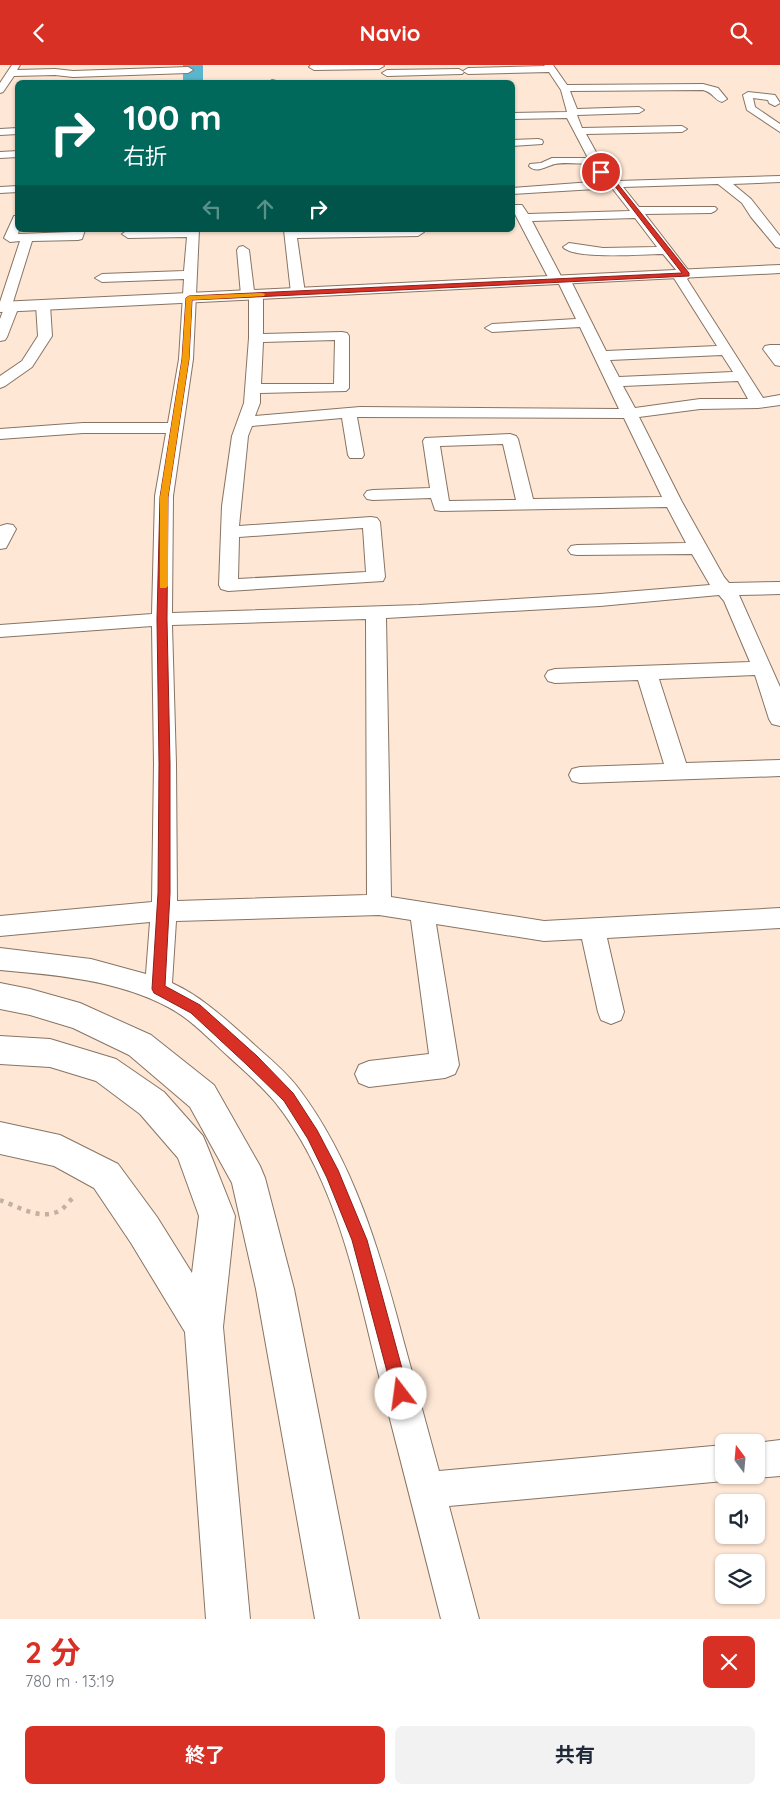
<!DOCTYPE html>
<html lang="ja">
<meta charset="utf-8">
<style>
body{margin:0;font-family:Quicksand,"Noto Sans JP",sans-serif;background:#f2f2f3;color:#1f2937;height:100vh;display:flex;flex-direction:column;font-size:19px;white-space:nowrap}
*{box-sizing:border-box;margin:0}
p{font-size:16px;color:#747a83}
.icon{flex:none;width:28px;height:28px;fill:none;stroke:currentColor;stroke-width:2;stroke-linecap:round;stroke-linejoin:round}
.map{position:relative;height:1554px;overflow:hidden}
.details{display:flex;flex-direction:column;background:#fff;flex:1}
.details>*{flex:none}
.guide{position:absolute;left:15px;top:15px;width:500px;height:152px;border-radius:8px;box-shadow:0 1px 4px #0004;background:#00695c;color:#fff;overflow:hidden}
.needle{width:32px;rotate:344deg}
.tools{position:absolute;left:715px;top:1369px;display:grid;gap:10px}
.tools a{display:grid;place-items:center;width:50px;height:50px;border-radius:8px;background:#fff;box-shadow:0 1px 4px #0004;font-size:25px}
.pin{position:absolute;display:grid;place-items:center;width:42px;height:42px;color:#fff;margin:-21px;border:2px solid #fff;border-radius:50%;box-shadow:0 1px 5px #0007}
.me{position:absolute;width:55px;margin:-28px;rotate:345deg;stroke-linejoin:round;filter:drop-shadow(0 0 4px #0008)}
.turn{display:flex;align-items:center;gap:18px;height:105px;padding:0 25px;font-size:22px}
.turn .icon{width:65px;height:65px;stroke-width:2.5}
.turn b{display:block;font-size:35px;line-height:42px}
.lanes{display:flex;align-items:center;height:48px;padding:0 25px;background:#0003;justify-content:center;gap:25px;direction:ltr}
.lanes .off{opacity:.35}
.round{display:grid;place-items:center;flex:none;width:52px;height:52px;border-radius:8px;background:#f2f2f3}
.head{display:flex;align-items:center;justify-content:space-between;height:85px;padding:0 25px}
h1{font-size:30px;font-weight:700;line-height:38px;color:#d93025}
.cta{display:flex;gap:10px;margin-top:auto;padding:10px 25px}
.cta a{flex:1;height:58px;border-radius:8px;background:#d93025;color:#fff;font-size:20px;font-weight:700;line-height:58px;text-align:center}
.cta a+a{background:#f2f2f3;color:#1f2937}
header{display:flex;justify-content:space-between;align-items:center;height:65px;padding:0 25px;background:#d93025;color:#fff;font-size:22px;font-weight:700}
.map>svg:first-child{display:block}
.lines{fill:none;stroke-linecap:round;stroke-linejoin:round}
.river{fill:#5bb5cc;fill-rule:evenodd}
.minor-casing{stroke:#887464;stroke-width:2}
.tertiary-casing{stroke:#887464;stroke-width:2}
.motorway-casing{stroke:#887464;stroke-width:2}
.path{stroke:#c2b0a1;stroke-width:4.5;stroke-dasharray:4 5.5;stroke-linecap:butt}
.minor{fill:#fff;fill-rule:evenodd}
.tertiary{fill:#fff;fill-rule:evenodd}
.motorway{fill:#fff;fill-rule:evenodd}
.route{fill:#d93025;stroke:#8d1f18}
.slow{fill:#f59e0b}
</style>
<header><svg class="icon" aria-label="back" viewBox="0 0 24 24"><path d="M15 5l-7 7 7 7"/></svg>Navio<svg class="icon" aria-label="search" viewBox="0 0 24 24"><circle cx="10" cy="10" r="6"/><path d="M15 15l6 6"/></svg></header>
<div class="map">
<svg width="780" height="1554" viewBox="0 0 780 1554">
<rect width="100%" height="100%" fill="#fee7d5"/>
<g class="lines">
<rect class="river" x="183" y="0" width="20" height="18"/>
<g class="minor-casing">
<g id="minor">
<polygon points="12,0 20,0 17,5 55,4 73,6 188,2 193,5 188,8 73,12 55,10 14,11 3,27 0,28 0,18"/>
<polygon points="311,0 383,0 384,1 379,4 314,5 309,2"/>
<path d="M544,0H553L567,20L703,19L718,23L727,34L722,37C714,35 714,28 703,25L570,26L577,44L639,42L644,45L639,48L577,50L582,63L682,61L687,64L682,67L586,69L606,105L618,116L780,111V117L733,119L751,134L780,171V183L776,182L751,152L742,138L718,119L623,122L639,142H715L717,144L715,146L711,148L645,149L692,210L687,214L763,333L780,330V340L758,343L700,344L639,352L682,437L724,512L729,518L780,517V529L739,530L780,622V661L772,659L769,654L755,610L659,614L686,698L780,695V711L580,718L572,716L569,710L572,704L580,702L664,699L638,615L555,618L548,616L545,611L548,606L555,604L750,597L724,536L719,530L600,541L386,553L391,832L544,856L780,843V863L607,873L624,947L621,955L611,959L601,955L598,947L582,874L544,876L436,859L459,1000L455,1009L445,1013L369,1022L359,1018L355,1009L359,1000L369,996L429,989L411,855L379,850L176,856L172,918C202,932 223,952 248,974C265,990 285,1005 299,1024C354,1097 380,1187 403,1274C415,1318 427,1362 439,1406L724,1380V1410H737L724,1416L449,1441L479,1554H441C421,1475 401,1397 381,1319C357,1223 338,1116 275,1037C261,1020 244,1006 228,991C209,974 191,954 168,942C117,915 57,910 0,905V883L91,894L146,909L150,857L0,871V851L152,837L154,699L152,561L0,572V560L152,549L155,431L166,368H83L0,374V364L83,358H168L179,294L184,214L102,217L95,213L102,209L184,206L187,172L128,173L122,169L128,165H199L193,294L173,431L172,548L419,540L600,529L710,520L692,489L577,490L571,489L568,485L571,481L577,480L686,478L667,442L441,446L435,445L431,433L373,435L367,434L364,430L367,426L373,425L430,423L423,376L425,373L510,369L516,371L518,374L533,434L662,432L624,353L360,352H357L364,390L362,393H350L348,390L342,353L252,361L248,371L239,461L371,452L377,453L380,457L385,512L383,516L228,526L221,524L219,520L222,441L232,371L244,338L249,273V234L243,233L241,230L237,185L239,182L243,181L249,185L254,226L261,227L263,230V269L342,267L347,268L349,271V323L346,326L260,328V338L255,351L360,342L619,344L580,262L492,267L485,263L492,259L576,254L559,219H552L550,216L517,153L512,143L514,140H522L528,149L630,146L612,123L512,129V123L605,116L597,109L591,99C580,99 566,97 555,99C546,101 537,109 529,101L530,99L541,98L552,93H588L567,53L512,54V48L567,47L561,25L549,7L468,9L463,6L468,3L545,1ZM635,153L657,182L603,183L569,178L563,182C574,195 644,189 663,189L677,206L672,210L717,281L606,286L571,216L569,213H562L532,156ZM335,275L334,319H261L263,277ZM722,290L733,307L619,312L610,295ZM738,316L748,334H700L635,343L623,321ZM503,379L516,435L449,436L440,381ZM363,463L366,507L238,514L239,472ZM366,554L367,830L177,836L176,699L172,560Z"/>
<polygon points="459,4 464,7 462,9 387,11 382,8 387,5"/>
<polygon points="272,15 276,16 277,18 268,18"/>
<polygon points="748,27 775,30 780,38 775,41 769,38 768,35 753,33 755,42 780,59 780,67 747,45 743,30"/>
<polygon points="18,63 18,69 0,70 0,64"/>
<polygon points="538,74 542,75 543,77 542,79 512,81 512,75"/>
<polygon points="18,86 18,92 0,93 0,87"/>
<polygon points="18,121 18,127 0,128 0,122"/>
<polygon points="14,151 18,151 18,165 19,165 18,169 72,167 73,165 85,165 82,174 78,175 32,176 13,237 19,241 7,272 5,275 0,276 0,254 3,246 0,245 0,237 20,176 10,177 4,173"/>
<polygon points="284,165 423,165 424,167 418,171 297,173 305,228 298,232 291,228"/>
<polygon points="43,236 50,240 52,271 32,302 5,321 0,323 0,311 22,296 38,271 36,240"/>
<polygon points="770,280 780,280 780,301 775,300 763,284 765,281"/>
<polygon points="7,459 13,460 16,464 6,483 0,484 0,461"/>
<polygon points="780,1375 780,1411 756,1413 749,1410 756,1410 755,1378"/>
</g>
</g>
<g class="tertiary-casing">
<polygon id="tertiary" points="780,200 780,208 0,247 0,237"/>
</g>
<g class="motorway-casing">
<g id="motorway">
<polygon points="0,918 30,924 80,938 151,970 214,1020 260,1101 265,1113 294,1224 359,1554 315,1554 256,1224 232,1118 190,1042 129,990 73,963 30,950 0,944"/>
<polygon points="0,971 50,974 116,994 164,1027 203,1071 208,1083 235,1151 223,1262 250,1554 206,1554 185,1267 131,1178 94,1123 54,1101 0,1089 0,1057 60,1070 118,1099 157,1152 192,1208 199,1151 178,1093 140,1049 96,1016 50,1002 0,999"/>
</g>
</g>
<path class="path" d="M0,1135C17,1141 40,1156 59,1146C65,1143 69,1136 74,1132"/>
<use href="#minor" class="minor"/>
<use href="#tertiary" class="tertiary"/>
<use href="#motorway" class="motorway"/>
</g>
<polygon class="route" points="599,106 603,106 617,118 689,208 689,211 192,235 189,294 168,432 167,554 170,699 170,828 165,921 200,940 257,991 293,1028 317,1065 338,1105 367,1175 409,1329 407,1335 401,1337 395,1335 393,1329 352,1175 327,1113 308,1074 284,1036 247,1000 191,948 154,928 152,924 158,828 159,699 157,554 160,432 182,294 186,233 189,231 682,208 614,120 599,108"/>
<polygon class="slow" points="262,228 265,229 264,231 192,235 189,294 168,432 168,521 166,523 160,523 160,432 182,294 186,233 189,231"/>
</svg>
<div class="tools">
<a><svg class="needle" viewBox="-14 -14 28 28"><path d="M0-13l5 13h-10z" fill="#e53935"/><path d="M0 13l5-13h-10z" fill="#747a83"/></svg></a>
<a><svg class="icon" aria-label="sound" viewBox="0 0 24 24"><path d="M4 9h4l5-4v14l-5-4H4zM17 9q2 3 0 6"/></svg></a>
<a><svg class="icon" aria-label="layers" viewBox="0 0 24 24"><path d="M12 4l9 5-9 5-9-5zM3 14l9 5 9-5"/></svg></a>
</div>
<div class="pin" style="left:601px;top:107px;background:#d93025"><svg class="icon" aria-label="arrive" viewBox="0 0 24 24"><path d="M6 21V4h12l-3 4 3 4H6"/></svg></div>
<svg class="me" style="left:401px;top:1329px" viewBox="-20 -20 40 40"><circle r="19" fill="#fff"/><path d="M0-13L10 11 0 6-10 11z" fill="#d93025"/></svg>
<div class="guide">
<div class="turn"><svg class="icon" aria-label="right" viewBox="0 0 24 24"><path d="M7 20v-9h11M14 6l5 5-5 5"/></svg><div><b>100 m</b>右折</div></div>
<div class="lanes"><svg class="icon off" aria-label="left" viewBox="0 0 24 24"><path d="M17 20v-9H6M10 6l-5 5 5 5"/></svg><svg class="icon off" aria-label="ahead" viewBox="0 0 24 24"><path d="M12 20V5M6 11l6-6 6 6"/></svg><svg class="icon" aria-label="right" viewBox="0 0 24 24"><path d="M7 20v-9h11M14 6l5 5-5 5"/></svg></div>
</div>
</div>
<section class="details">
<div class="head"><div><h1>2 分</h1><p>780 m · 13:19</p></div><a class="round" style="background:#d93025;color:#fff"><svg class="icon" aria-label="close" viewBox="0 0 24 24"><path d="M6 6l12 12M18 6L6 18"/></svg></a></div>
<div class="cta"><a>終了</a><a>共有</a></div>
</section>
